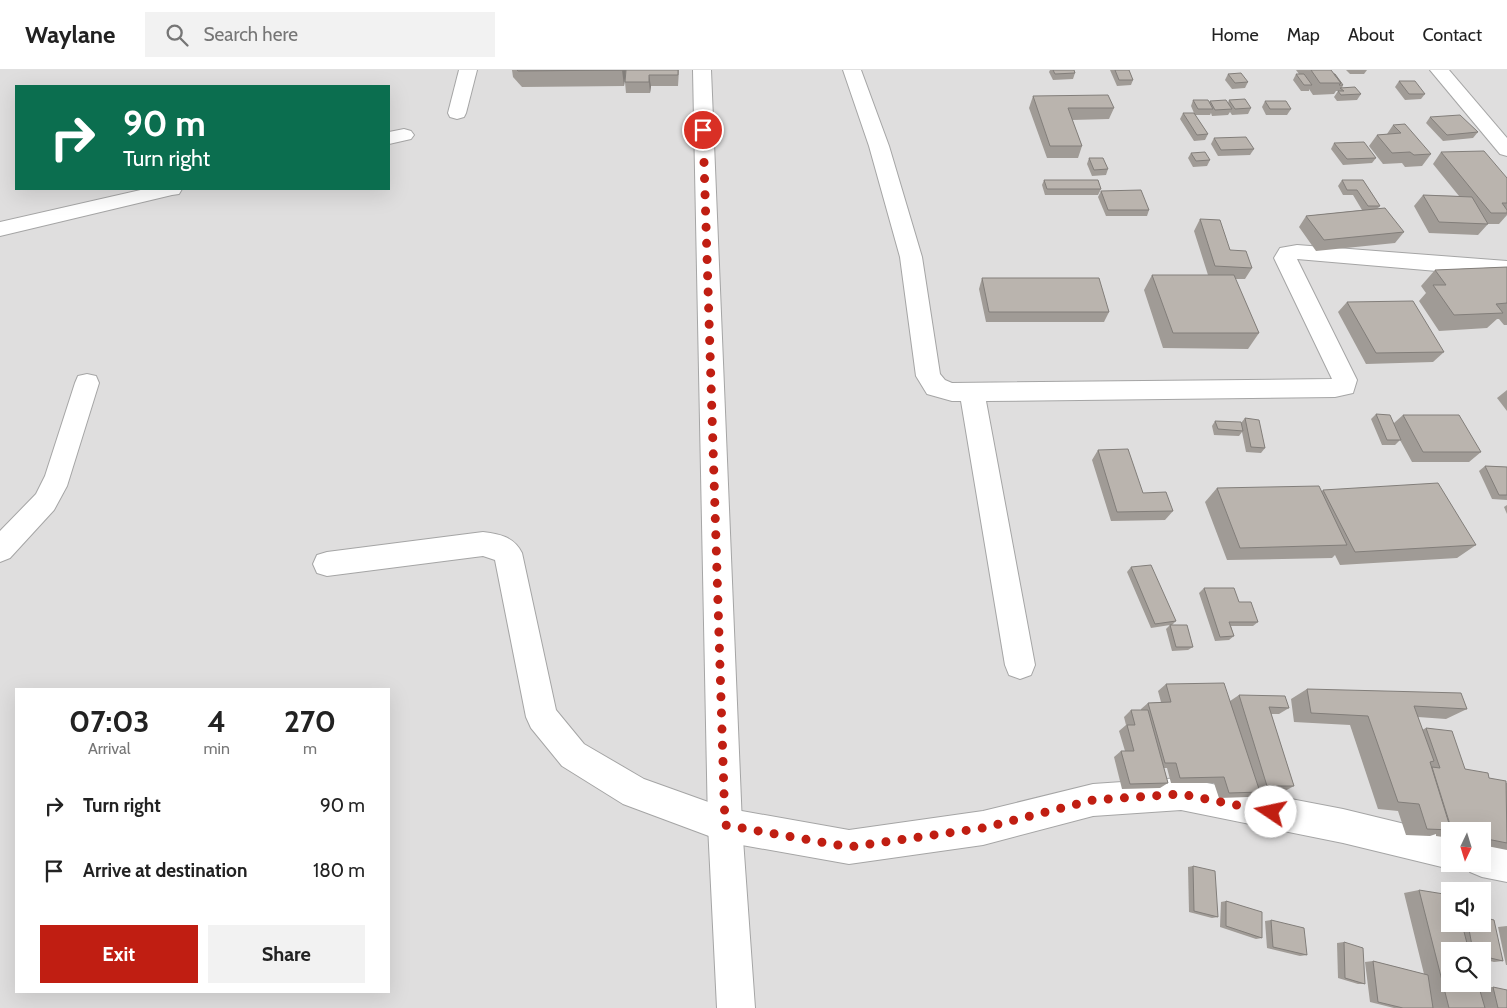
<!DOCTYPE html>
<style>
body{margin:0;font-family:Cabin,sans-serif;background:#f2f2f2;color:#222;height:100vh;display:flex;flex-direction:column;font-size:19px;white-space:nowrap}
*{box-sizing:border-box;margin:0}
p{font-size:16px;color:#767676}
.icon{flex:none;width:28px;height:28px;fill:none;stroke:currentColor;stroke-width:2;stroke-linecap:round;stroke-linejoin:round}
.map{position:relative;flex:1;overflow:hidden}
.panel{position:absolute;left:15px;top:618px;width:375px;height:305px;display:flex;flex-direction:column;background:#fff;border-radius:0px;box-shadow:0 5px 20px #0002}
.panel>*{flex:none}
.hud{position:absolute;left:15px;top:15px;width:375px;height:105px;border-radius:0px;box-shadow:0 5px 20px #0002;background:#0b6e4f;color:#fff;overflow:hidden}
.needle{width:32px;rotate:184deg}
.controls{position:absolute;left:1441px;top:752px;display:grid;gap:10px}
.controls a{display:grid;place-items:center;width:50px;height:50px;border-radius:0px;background:#fff;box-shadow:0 5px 20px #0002;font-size:25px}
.pin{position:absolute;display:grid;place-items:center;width:42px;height:42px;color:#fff;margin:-21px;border:2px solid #fff;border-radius:50%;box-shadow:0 1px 5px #0007}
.me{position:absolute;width:55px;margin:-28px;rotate:281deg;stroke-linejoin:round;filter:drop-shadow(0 0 4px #0008)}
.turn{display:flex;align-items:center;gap:18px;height:105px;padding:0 25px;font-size:22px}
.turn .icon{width:65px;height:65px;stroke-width:2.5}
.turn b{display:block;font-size:35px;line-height:42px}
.eta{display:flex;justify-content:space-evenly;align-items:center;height:85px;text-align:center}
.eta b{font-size:30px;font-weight:800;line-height:35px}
.button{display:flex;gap:10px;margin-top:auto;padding:10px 25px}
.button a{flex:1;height:58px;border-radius:0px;background:#c01e12;color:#fff;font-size:20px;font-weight:800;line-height:58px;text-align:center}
.button a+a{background:#f2f2f2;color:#222}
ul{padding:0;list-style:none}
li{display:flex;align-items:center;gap:15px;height:65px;padding:0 25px}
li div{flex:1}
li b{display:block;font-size:19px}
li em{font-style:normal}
header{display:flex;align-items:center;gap:30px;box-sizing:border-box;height:70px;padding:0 25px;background:#fff;border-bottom:1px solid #e0e0e0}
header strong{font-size:24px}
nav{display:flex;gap:28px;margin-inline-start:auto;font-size:18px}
.search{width:350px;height:45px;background:#f2f2f2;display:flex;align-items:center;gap:12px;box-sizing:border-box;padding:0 18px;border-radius:0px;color:#767676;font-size:19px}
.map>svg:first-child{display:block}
.residential{fill:#dfdede;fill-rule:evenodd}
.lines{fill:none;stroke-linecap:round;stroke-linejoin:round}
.minor-casing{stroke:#a5a5a5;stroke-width:2}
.tertiary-casing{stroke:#a5a5a5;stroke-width:2}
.minor{fill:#fff;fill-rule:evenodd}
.tertiary{fill:#fff;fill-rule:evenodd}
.wall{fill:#a09b96}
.shaded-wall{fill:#827e7a}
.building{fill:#bab4ae;stroke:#827e7a}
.route{stroke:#c01e12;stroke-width:9;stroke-dasharray:0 16.2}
</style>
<header>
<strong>Waylane</strong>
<div class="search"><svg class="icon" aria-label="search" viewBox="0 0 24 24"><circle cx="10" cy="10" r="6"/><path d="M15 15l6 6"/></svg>Search here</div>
<nav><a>Home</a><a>Map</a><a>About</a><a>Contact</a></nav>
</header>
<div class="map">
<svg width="1507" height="938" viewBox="0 0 1507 938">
<rect width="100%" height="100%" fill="#f1efe9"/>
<path class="residential" d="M0,0H1507V938H0ZM16,16H389V119H16ZM16,619H389V921H16ZM1450,761H1482V794H1450ZM1450,821H1482V854H1450ZM1450,881H1482V914H1450Z"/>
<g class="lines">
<g class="minor-casing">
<g id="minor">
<polygon points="459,0 477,0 466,43 464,47 457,49 450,47 448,43"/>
<polygon points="843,0 861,0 889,76 922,187 940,304 945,310 952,313 1332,309 1274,188 1280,178 1297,175 1507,191 1507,207 1297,189 1357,310 1353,323 1335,327 986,331 1035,595 1031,605 1020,609 1009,605 1005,595 961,331 952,331 927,324 916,306 900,187 869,76"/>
<polygon points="1430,0 1449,0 1507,68 1507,86 1500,84"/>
<polygon points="404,59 411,61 414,65 411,69 389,74 389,62"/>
<polygon points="145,119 182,119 179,124 172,125 0,166 0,152"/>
<polygon points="87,304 96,306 99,313 67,416 54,440 10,488 0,492 0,461 36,424 45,406 75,313 78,306"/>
<path d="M483,462C500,464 514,467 522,483L556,640L584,674L644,709L725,738L849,760L983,741L1093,714L1181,708L1343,739L1450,765V794H1462L1450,799L1343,773L1181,740L1093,746L983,775L849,794L725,772L623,734L562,696L531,658L526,647L495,490L483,486L327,506L317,503L313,494L317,485L327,482Z"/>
<polygon points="1482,773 1507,778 1507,812 1482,807 1470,802 1467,794 1482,794"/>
</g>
</g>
<g class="tertiary-casing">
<polygon id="tertiary" points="693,0 711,0 742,755 755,938 717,938 708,755"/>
</g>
<use href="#minor" class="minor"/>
<use href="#tertiary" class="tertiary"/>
</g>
<g class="wall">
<polygon points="512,0 626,0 624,16 522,17 513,7"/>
<polygon points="626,0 679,0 678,16 651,16 650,23 626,23 625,12"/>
<polygon points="1050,0 1074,0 1075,3 1073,9 1053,10 1049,2"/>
<polygon points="1110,0 1129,0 1133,10 1131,15 1117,16"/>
<polygon points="1296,0 1331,0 1343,15 1342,18 1361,24 1357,30 1337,31 1334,27 1338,21 1336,21 1334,24 1313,25 1309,19 1309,21 1301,21 1293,10 1296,4 1299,4"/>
<polygon points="1346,0 1367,0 1364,4 1350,4"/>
<polygon points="1228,4 1248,12 1245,18 1232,19 1225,10"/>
<polygon points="1399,11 1425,24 1421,29 1405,30 1395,17"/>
<polygon points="1033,26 1114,38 1109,49 1072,50 1082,76 1078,88 1047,88 1029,38"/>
<polygon points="1193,30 1209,32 1210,31 1228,33 1229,30 1251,38 1248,44 1232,45 1230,42 1228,45 1212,46 1211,43 1210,45 1195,45 1208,64 1205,70 1194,71 1180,49 1183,43 1194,43 1191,36"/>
<polygon points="1265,31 1291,39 1287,45 1266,45 1262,37"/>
<polygon points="1430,47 1478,62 1473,68 1443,71 1426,53"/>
<polygon points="1393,55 1431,84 1422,96 1405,97 1402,93 1383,94 1369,76 1377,65 1387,64"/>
<polygon points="1214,68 1254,79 1250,85 1218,86 1211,74"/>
<polygon points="1334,73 1376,88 1372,93 1343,95 1331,79"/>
<polygon points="1441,82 1507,108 1507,145 1499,154 1488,154 1478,165 1429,163 1414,136 1423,125 1459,126 1433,94"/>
<polygon points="1191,83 1210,90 1207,96 1193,97 1188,88"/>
<polygon points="1089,88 1108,99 1106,105 1092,106 1087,94"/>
<polygon points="1044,110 1101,119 1098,125 1045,125 1042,115"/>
<polygon points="1342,110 1363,110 1380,136 1377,139 1404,162 1395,173 1316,181 1299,157 1306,146 1362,140 1353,125 1343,125 1338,116"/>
<polygon points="1101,121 1149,140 1147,146 1106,146 1098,127"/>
<polygon points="1200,149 1230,180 1252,198 1245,209 1235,209 1259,263 1248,279 1163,278 1144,220 1152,205 1208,205 1194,161"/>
<polygon points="1507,197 1507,255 1504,255 1499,249 1497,249 1487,258 1439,261 1419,231 1426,223 1421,216 1435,200"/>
<polygon points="982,208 1109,242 1104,252 986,252 979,219"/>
<polygon points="1347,232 1444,282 1433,292 1366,294 1338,242"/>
<polygon points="1507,320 1507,341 1497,328"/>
<polygon points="1376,344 1394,353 1403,345 1481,382 1469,392 1412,392 1400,370 1395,375 1382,375 1371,349"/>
<polygon points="1245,348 1265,378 1261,383 1246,382 1242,362 1239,366 1214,365 1212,356 1215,351 1241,353"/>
<polygon points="1098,380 1143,423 1173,441 1165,450 1111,451 1092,390"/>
<polygon points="1485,396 1507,397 1507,430 1492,429 1479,401"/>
<polygon points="1217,418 1322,421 1323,420 1476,475 1457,488 1340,495 1335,485 1332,488 1227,490 1205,432"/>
<polygon points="1507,435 1507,444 1504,437"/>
<polygon points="1131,497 1176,551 1172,555 1193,577 1188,580 1172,581 1166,559 1170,555 1151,558 1127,502"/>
<polygon points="1204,518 1239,532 1258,552 1253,556 1231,556 1234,566 1229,570 1215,571 1199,523"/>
<polygon points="1166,614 1230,631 1239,625 1289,638 1279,644 1271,644 1294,716 1283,722 1260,721 1260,722 1249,727 1219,728 1214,713 1171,713 1167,698 1164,698 1168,713 1160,718 1122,719 1114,687 1121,681 1125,681 1119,661 1126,655 1124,647 1131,640 1141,640 1141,639 1148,633 1161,632 1158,621"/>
<polygon points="1307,619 1467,639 1446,649 1418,647 1422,660 1426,658 1465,699 1489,708 1507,713 1507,780 1482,775 1482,761 1450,761 1450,768 1436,766 1436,764 1430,766 1406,765 1398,741 1378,739 1350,655 1294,652 1291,629"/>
<polygon points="1193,796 1218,847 1212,848 1189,842 1188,797"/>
<polygon points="1419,820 1450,854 1482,854 1503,891 1494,892 1482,889 1482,881 1450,881 1479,918 1493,917 1507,938 1394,938 1370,932 1365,892 1373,891 1424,904 1404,823"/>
<polygon points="1226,831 1262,868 1256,869 1220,857 1221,832"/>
<polygon points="1271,850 1307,885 1300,886 1267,878 1265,851"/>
<polygon points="1507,856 1507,895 1506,895 1498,857"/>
<polygon points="1344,872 1365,914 1358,914 1338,908 1337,873"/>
</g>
<g class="shaded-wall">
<polygon points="622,0 626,0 624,16"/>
<polygon points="649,5 651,16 650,23 649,12"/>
</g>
<g class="building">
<polygon points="517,0 622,0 518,1"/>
<polygon points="626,0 678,0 678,5 649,5 649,12 625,12"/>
<polygon points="1053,0 1074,0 1075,3 1055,4"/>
<polygon points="1115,0 1129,0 1133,10 1119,10"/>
<polygon points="1311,0 1331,0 1341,13 1320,13"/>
<polygon points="1241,3 1248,12 1235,13 1228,4"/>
<polygon points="1296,4 1304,4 1312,15 1304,15"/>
<polygon points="1334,4 1335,4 1343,15 1339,15 1341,13"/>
<polygon points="1399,11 1415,11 1425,24 1409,24"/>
<polygon points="1355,17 1361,24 1341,25 1338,21 1344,21 1340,18"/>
<polygon points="1108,25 1114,38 1068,38 1082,76 1050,76 1033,26"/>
<polygon points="1245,29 1251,38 1235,39 1229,30"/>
<polygon points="1193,30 1208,30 1213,39 1198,39"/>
<polygon points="1226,30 1232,39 1215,40 1210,31"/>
<polygon points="1265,31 1286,31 1291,39 1270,39"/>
<polygon points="1183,43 1194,43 1208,64 1197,65"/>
<polygon points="1460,45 1478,62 1447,65 1430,47"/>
<polygon points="1405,54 1431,84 1414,85 1410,82 1392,83 1377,65 1401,63 1393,55"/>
<polygon points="1246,67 1254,79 1221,80 1214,68"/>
<polygon points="1364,72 1376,88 1347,89 1334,73"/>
<polygon points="1484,81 1507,108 1507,133 1502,133 1507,140 1507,143 1491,143 1441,82"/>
<polygon points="1205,82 1210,90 1196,91 1191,83"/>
<polygon points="1089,88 1103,88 1108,99 1094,100"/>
<polygon points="1044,110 1098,110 1101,119 1047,119"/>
<polygon points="1342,110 1363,110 1380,136 1368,136 1357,120 1347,120"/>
<polygon points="1141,120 1149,140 1108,140 1101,121"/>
<polygon points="1423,125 1472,127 1488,154 1439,152"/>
<polygon points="1385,138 1404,162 1324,170 1306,146"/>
<polygon points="1200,149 1220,150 1230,180 1246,181 1252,198 1215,196"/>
<polygon points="1507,197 1507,233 1496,234 1503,243 1454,245 1433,215 1446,215 1435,200"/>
<polygon points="1152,205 1234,205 1259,263 1173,263"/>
<polygon points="982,208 1099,208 1109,242 989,242"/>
<polygon points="1413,231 1444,282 1376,283 1347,232"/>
<polygon points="1376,344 1390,345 1401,370 1387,370"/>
<polygon points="1403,345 1459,345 1481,382 1423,382"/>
<polygon points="1245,348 1259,350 1265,378 1251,377"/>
<polygon points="1215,351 1241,352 1243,361 1218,359"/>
<polygon points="1128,379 1143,423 1166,422 1173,441 1117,442 1098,380"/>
<polygon points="1485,396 1507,397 1507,425 1499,425"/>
<polygon points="1438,413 1476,475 1355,482 1323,420"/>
<polygon points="1319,416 1347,475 1240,478 1217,418"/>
<polygon points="1151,495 1176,551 1155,554 1131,497"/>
<polygon points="1204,518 1234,518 1239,532 1251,532 1258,552 1229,552 1234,566 1220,567"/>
<polygon points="1170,555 1187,555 1193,577 1176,577"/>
<polygon points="1224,613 1260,722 1229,723 1224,707 1180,708 1176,693 1165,693 1148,633 1171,632 1166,614"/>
<polygon points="1307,619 1461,623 1467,639 1414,636 1434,691 1430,692 1451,760 1427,759 1419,734 1398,732 1368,646 1311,643"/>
<polygon points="1239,625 1285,626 1289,638 1269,637 1294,716 1267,716"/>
<polygon points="1131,640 1148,640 1168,713 1130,714 1121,681 1134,681 1127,655 1135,655"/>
<polygon points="1426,658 1452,661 1465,699 1488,703 1489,708 1506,711 1507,773 1482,768 1482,761 1452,761 1432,697 1440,698"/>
<polygon points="1193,796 1215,801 1218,847 1194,841"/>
<polygon points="1419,820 1450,825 1450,854 1462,854 1469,881 1450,881 1450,914 1478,914 1485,938 1449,938"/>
<polygon points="1226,831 1262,842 1262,868 1226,856"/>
<polygon points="1482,847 1494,850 1503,891 1482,886 1482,881 1473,881 1468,854 1482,854"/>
<polygon points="1271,850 1304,858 1307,885 1273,877"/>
<polygon points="1344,872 1363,878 1365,914 1345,908"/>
<polygon points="1373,891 1428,905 1433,938 1403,938 1378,932"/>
<polygon points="1493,917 1507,920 1507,938 1498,938"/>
</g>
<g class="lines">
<polyline class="route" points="703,60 725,755 849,777 983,758 1093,730 1181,724 1271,742"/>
</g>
</svg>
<div class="controls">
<a><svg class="needle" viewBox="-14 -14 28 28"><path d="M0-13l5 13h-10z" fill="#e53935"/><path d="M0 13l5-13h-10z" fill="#767676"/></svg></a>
<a><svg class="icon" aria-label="sound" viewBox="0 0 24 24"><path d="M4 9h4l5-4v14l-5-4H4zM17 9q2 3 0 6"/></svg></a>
<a><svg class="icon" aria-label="search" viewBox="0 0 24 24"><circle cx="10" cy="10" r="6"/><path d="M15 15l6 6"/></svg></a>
</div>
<div class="pin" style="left:703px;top:60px;background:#d93025"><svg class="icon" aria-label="arrive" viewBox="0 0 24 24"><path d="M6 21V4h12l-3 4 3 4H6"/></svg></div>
<svg class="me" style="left:1271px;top:742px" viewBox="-20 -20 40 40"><circle r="19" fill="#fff"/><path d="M0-13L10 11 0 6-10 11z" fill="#c01e12"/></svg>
<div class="hud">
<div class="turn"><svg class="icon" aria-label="right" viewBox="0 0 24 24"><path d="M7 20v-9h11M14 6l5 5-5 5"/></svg><div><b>90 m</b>Turn right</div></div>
</div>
<section class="panel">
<div class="eta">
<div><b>07:03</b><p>Arrival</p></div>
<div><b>4</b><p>min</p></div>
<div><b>270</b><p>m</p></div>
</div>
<ul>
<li><svg class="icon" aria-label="right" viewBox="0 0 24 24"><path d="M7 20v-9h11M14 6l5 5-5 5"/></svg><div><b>Turn right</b></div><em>90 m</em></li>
<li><svg class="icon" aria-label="arrive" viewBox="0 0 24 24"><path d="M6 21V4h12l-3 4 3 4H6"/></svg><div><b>Arrive at destination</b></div><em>180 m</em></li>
</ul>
<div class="button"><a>Exit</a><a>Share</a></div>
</section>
</div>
